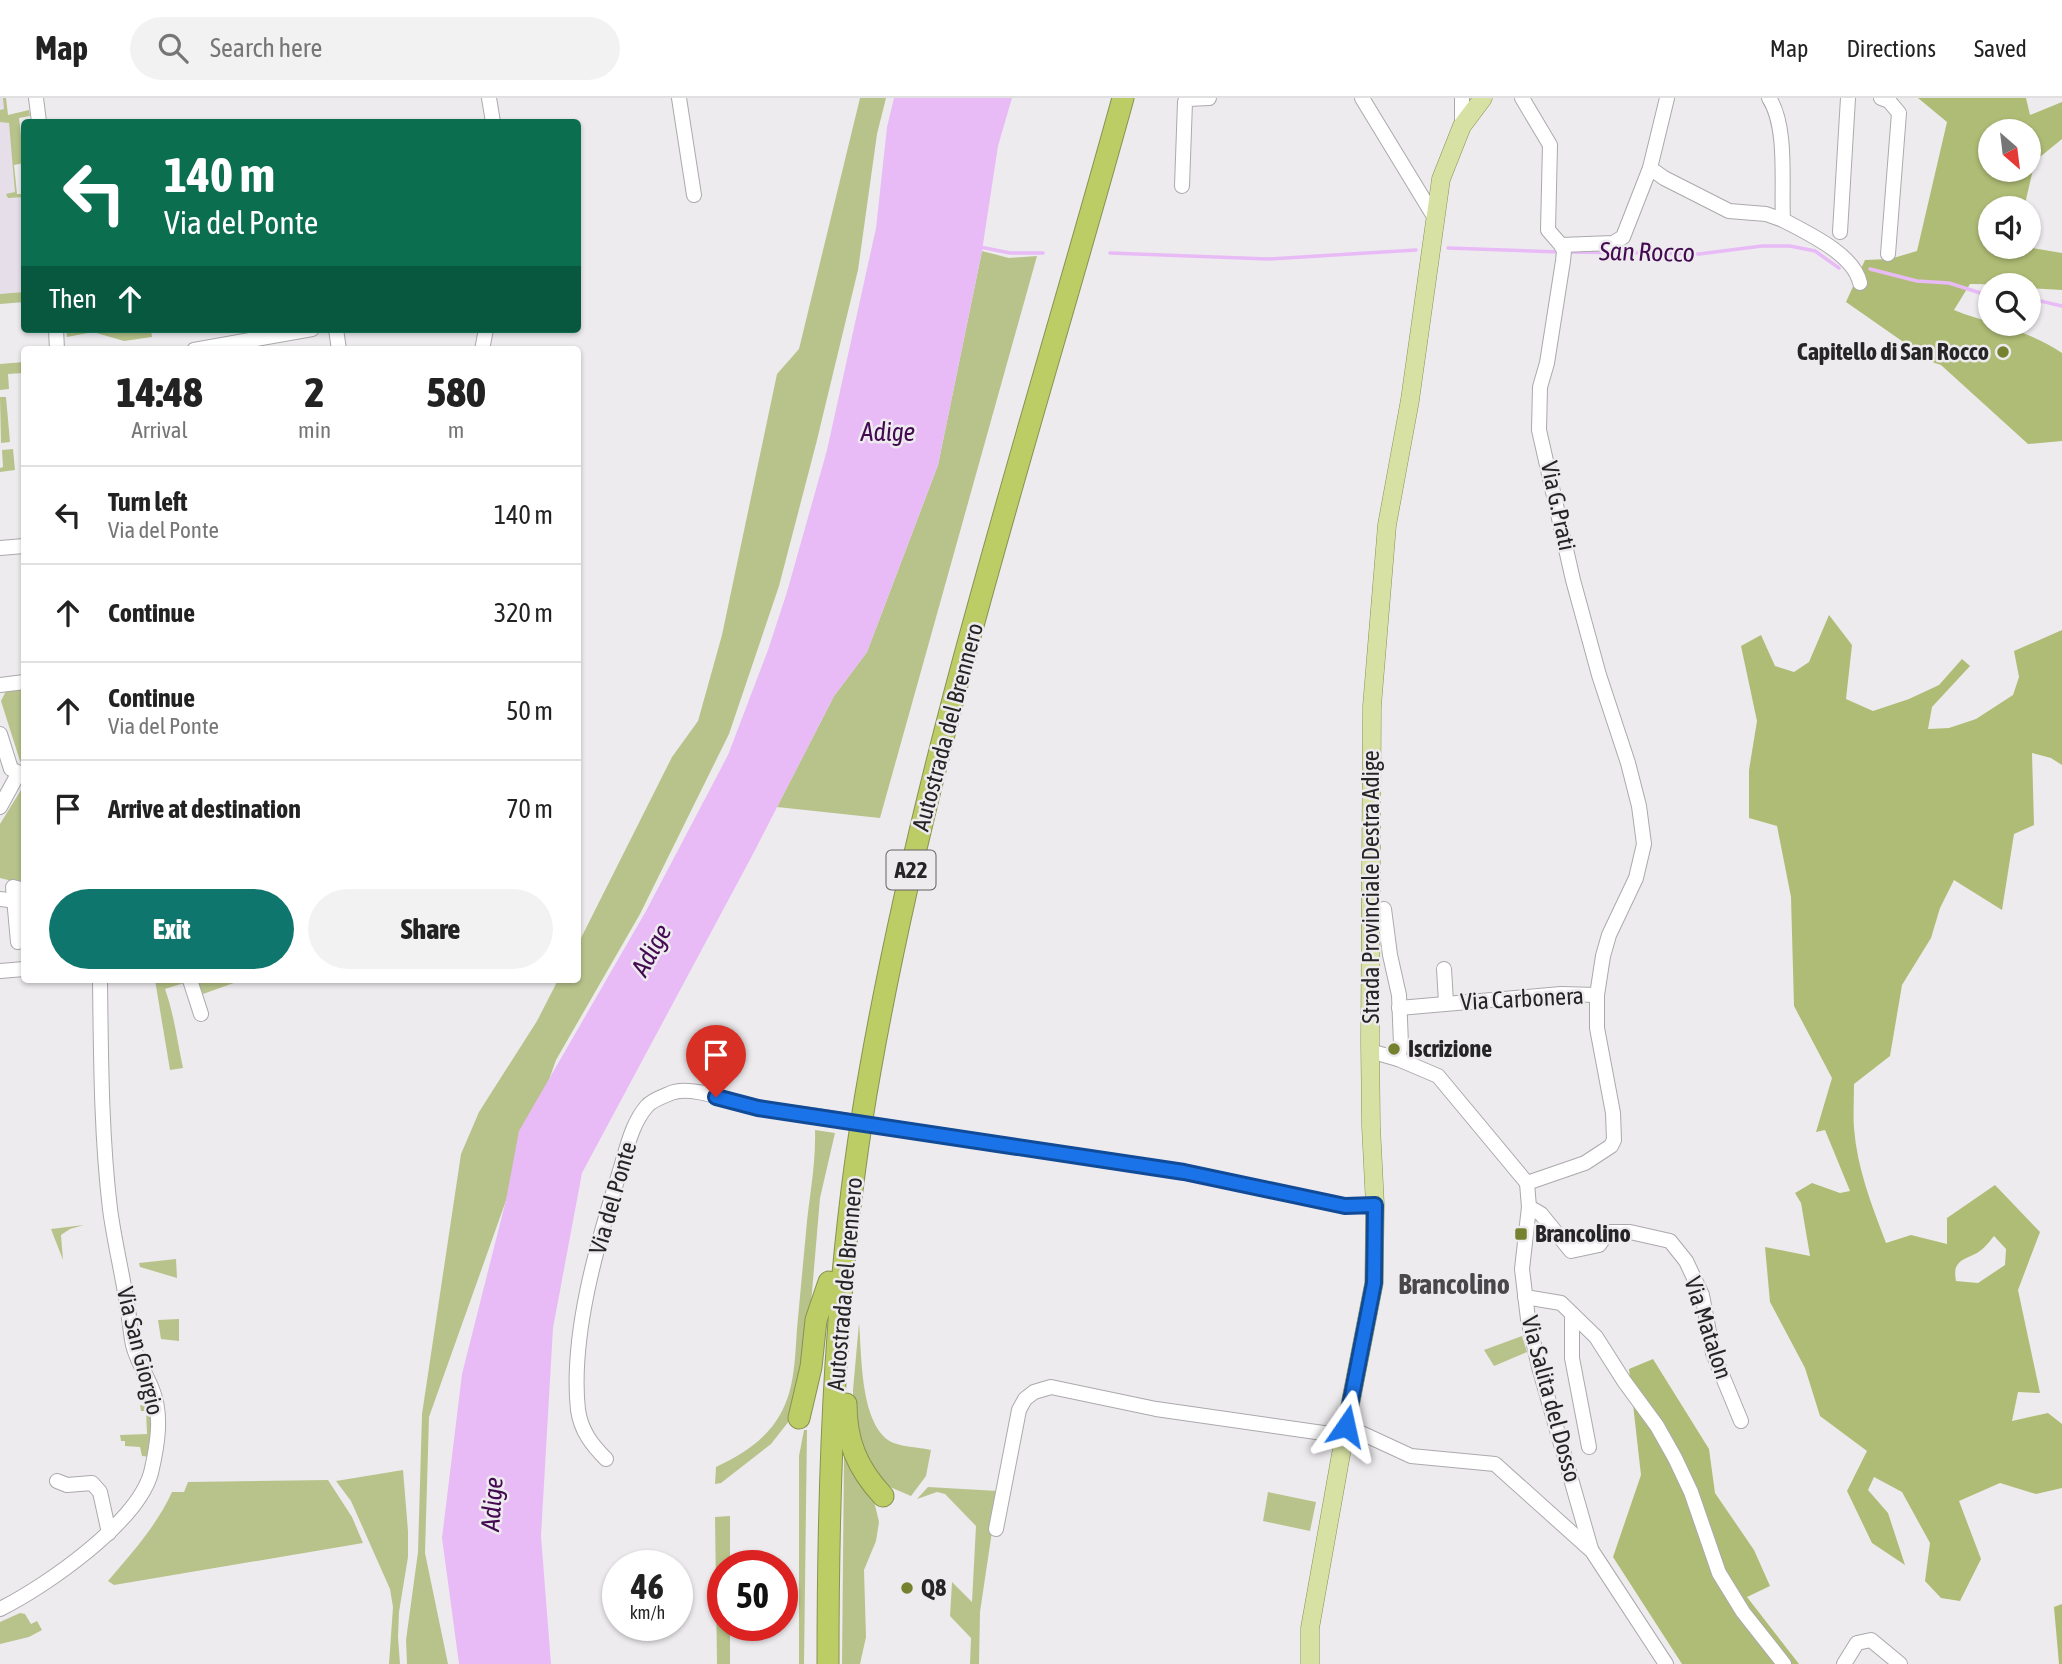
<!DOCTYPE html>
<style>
body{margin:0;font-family:"Asap Condensed",sans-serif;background:#f2f2f2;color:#222;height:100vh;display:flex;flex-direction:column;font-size:26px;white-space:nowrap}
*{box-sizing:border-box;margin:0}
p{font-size:23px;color:#767676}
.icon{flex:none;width:38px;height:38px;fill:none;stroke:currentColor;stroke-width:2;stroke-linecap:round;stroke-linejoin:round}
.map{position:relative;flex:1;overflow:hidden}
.panel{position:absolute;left:21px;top:248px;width:560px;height:637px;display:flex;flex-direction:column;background:#fff;border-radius:7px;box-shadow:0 2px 5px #0004}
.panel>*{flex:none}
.top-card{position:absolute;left:21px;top:21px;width:560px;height:214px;border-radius:7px;box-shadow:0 2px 5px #0004;background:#0b6e4f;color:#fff;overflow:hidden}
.needle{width:46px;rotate:152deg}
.fabs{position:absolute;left:1978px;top:21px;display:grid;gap:14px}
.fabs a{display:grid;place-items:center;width:63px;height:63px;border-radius:50%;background:#fff;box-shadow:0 2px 5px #0004;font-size:35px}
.speed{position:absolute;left:602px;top:1452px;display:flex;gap:14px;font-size:35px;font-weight:700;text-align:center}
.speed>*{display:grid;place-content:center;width:91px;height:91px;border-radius:50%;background:#fff;box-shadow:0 2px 5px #0004;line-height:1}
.speed small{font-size:18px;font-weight:400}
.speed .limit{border:10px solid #d22;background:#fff;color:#111}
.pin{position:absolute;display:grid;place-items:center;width:60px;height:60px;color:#fff;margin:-72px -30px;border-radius:50% 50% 50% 0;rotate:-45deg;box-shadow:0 0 7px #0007}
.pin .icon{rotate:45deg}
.me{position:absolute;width:77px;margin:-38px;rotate:11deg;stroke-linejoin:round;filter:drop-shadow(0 0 5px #0008)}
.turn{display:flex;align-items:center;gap:24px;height:147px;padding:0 28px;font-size:32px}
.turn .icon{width:91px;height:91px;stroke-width:2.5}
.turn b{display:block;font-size:49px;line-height:60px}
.then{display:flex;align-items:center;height:66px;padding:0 28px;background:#0003;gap:14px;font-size:26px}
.eta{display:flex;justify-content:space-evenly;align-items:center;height:119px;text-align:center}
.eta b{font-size:42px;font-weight:800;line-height:49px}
.primary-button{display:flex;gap:14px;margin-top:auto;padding:14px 28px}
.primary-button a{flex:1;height:80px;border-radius:42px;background:#0f766e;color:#fff;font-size:28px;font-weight:800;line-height:80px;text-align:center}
.primary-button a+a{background:#f2f2f2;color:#222}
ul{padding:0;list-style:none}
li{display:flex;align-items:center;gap:21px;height:98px;padding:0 28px;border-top:2px solid #e0e0e0}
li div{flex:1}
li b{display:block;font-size:26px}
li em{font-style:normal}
header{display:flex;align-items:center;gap:42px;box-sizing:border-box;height:98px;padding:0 35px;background:#fff;border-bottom:2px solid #e0e0e0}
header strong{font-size:33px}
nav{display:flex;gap:38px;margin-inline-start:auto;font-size:24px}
.search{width:490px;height:63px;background:#f2f2f2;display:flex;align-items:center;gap:18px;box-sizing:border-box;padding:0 24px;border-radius:38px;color:#767676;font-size:26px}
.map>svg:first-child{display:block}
.built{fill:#e6dee9}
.green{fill:#b8c38b}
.forest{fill:#afbc75;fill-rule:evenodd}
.water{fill:#e8bbf6}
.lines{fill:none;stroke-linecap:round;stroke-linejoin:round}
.stream{stroke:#e8bbf6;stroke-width:3.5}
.minor-casing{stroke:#aca9ad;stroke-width:16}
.major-casing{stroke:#889250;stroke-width:19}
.highway-casing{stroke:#889250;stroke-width:23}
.minor{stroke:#fff;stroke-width:14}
.major{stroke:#d7e1a3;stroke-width:18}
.highway{stroke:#bccd66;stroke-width:21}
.minor-bridge-casing{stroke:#aca9ad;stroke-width:16;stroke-linecap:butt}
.minor-bridge{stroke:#fff;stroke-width:14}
.route-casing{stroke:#114b97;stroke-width:18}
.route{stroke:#1a73e8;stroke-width:12}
.poi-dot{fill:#75812e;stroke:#eeebef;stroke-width:2.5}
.labels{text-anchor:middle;stroke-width:5;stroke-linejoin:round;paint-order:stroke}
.shield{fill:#eeebef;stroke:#626062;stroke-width:2}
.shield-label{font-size:23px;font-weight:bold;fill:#262526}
.poi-label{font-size:24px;font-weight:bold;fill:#262526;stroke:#eeebef;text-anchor:start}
.street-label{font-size:24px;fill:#262526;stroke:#eeebef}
.water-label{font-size:26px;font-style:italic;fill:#430a51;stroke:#eeebef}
.quarter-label{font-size:28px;font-weight:bold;fill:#49474a;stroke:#eeebef}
</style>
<header>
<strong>Map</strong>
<div class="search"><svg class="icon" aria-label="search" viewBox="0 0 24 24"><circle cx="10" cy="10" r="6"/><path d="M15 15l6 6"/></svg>Search here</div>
<nav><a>Map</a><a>Directions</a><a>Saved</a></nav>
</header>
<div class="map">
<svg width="2062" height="1566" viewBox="0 0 2062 1566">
<rect width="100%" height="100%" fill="#eeebef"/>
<polygon class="built" points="0,0 6,0 17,96 24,96 24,204 0,206"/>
<g class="green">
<polygon points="3,0 6,0 8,17 29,12 30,18 19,20 24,65 14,67 17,96 24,96 24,99 8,100 6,96 15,94 9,25 0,24 0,12 4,11"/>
<polygon points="860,0 886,0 877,36 858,172 816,346 779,488 729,636 640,816 556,962 429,1319 425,1455 448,1566 407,1566 406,1542 418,1454 422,1316 461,1056 479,1014 537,923 558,882 578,882 578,846 672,659 698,623 722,537 777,276 799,251"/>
<polygon points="982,153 1009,160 1037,158 880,720 777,709 834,598 867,554 938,367"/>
<polygon points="24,194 24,204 0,206 0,196"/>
<polygon points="66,231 151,231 152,239 124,243 93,234 67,239"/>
<polygon points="24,264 24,275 8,276 9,291 0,292 0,266"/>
<polygon points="0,299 6,299 10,344 1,345"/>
<polygon points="13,351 15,372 0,374 0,370 3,369 2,352"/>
<polygon points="24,591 24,668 20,663 1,603 6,593"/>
<polygon points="24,687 24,786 0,780 0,726"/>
<path d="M155,882L187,884L165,891C174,916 177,942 183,970L170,972Z"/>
<polygon points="197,882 242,882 203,896"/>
<path d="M815,1032L835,1035L820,1100L807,1253L793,1318L771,1346L721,1385L715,1386L716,1369C742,1357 767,1341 781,1315C795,1290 795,1258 797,1231C800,1198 803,1166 806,1134C809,1099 816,1068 815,1032Z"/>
<polygon points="84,1127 70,1131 61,1137 63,1162 51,1131"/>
<polygon points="176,1161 177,1180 140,1169 139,1165"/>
<polygon points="179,1221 179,1243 161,1241 158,1222"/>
<path d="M859,1225C862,1257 860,1321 888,1342C897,1349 919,1349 931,1352L926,1378L911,1398L876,1383L853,1323V1292Z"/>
<polygon points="1522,1238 1527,1254 1494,1268 1484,1252"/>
<polygon points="140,1307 153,1311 151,1359 142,1358 140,1349 125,1348 125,1343 121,1343 120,1337 147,1336 146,1313 141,1313"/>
<polygon points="804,1332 807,1332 804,1566 799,1566 799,1358"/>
<polygon points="848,1357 874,1403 879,1424 876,1443 864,1472 866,1539 860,1566 842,1566 844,1358"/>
<polygon points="403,1372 408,1433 408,1459 399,1514 398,1539 400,1566 389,1566 393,1509 390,1491 351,1403 336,1383"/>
<path d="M328,1382L352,1419L363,1445L114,1487L108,1483C132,1455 157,1427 172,1394H184L188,1384Z"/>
<polygon points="928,1389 998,1393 980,1514 979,1566 970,1566 971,1540 950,1518 952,1484 972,1504 976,1428 945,1396 937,1394 917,1401"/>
<polygon points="1268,1394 1316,1404 1310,1433 1263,1423"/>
<polygon points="730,1418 730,1468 723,1468 723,1528 730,1528 730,1566 717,1566 715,1419"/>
<polygon points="20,1515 25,1516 31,1526 37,1523 42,1532 29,1539 0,1546 0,1524"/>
</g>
<g class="forest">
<path d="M1918,0H2026L2030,17L2062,4V41L2035,63L2024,110H1990V149H2026L2062,155V192L2028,190V187L1970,186L1954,212C1991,227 2027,231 2062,255V343L2028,346L1941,267L1932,264L1846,204L1865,162L1890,161L1917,153L1947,24ZM1990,33H2028V72H1990Z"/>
<path d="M1829,517L1852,547L1846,601L1873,613L1909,601L1939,587L1962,561L1970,568L1932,609L1928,631L1949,630L1976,621L2013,597L2019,579L2014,553L2062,532V667L2051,660L2032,655L2034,727L2014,736L2002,812L1954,782L1940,810L1931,840L1902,887L1890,958L1854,986C1854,1001 1853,1016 1854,1030C1857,1070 1872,1108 1886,1145L1911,1137L1947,1146V1120L1995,1087L2040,1134L2018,1192L2040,1295L2018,1294L2012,1323L2048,1315L2062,1326V1390L2036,1396L2000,1385L1959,1403L1981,1461L1960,1503L1941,1500L1925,1483L1930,1445L1902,1394L1874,1379L1868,1392L1888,1415L1905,1467L1872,1445L1847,1393L1867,1353L1820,1318L1805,1270L1770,1204L1765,1149L1810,1158L1801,1105L1795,1095L1812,1085L1840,1095L1850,1093L1825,1032L1816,1034L1832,980L1794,908L1791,799L1777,728L1749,720V672L1757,623L1741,548L1761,537L1775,568L1794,574L1809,564ZM1994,1138L2006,1151L2005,1167L1978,1185L1956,1183C1952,1163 1963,1162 1977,1155C1984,1151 1989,1144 1994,1138Z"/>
<polygon points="115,1100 138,1223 133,1224"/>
<polygon points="1653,1261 1709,1351 1715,1395 1754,1452 1770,1488 1747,1499 1799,1566 1682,1566 1613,1459 1641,1377 1629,1271"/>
<polygon points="2062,1506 2062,1566 2059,1566 2054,1509"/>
</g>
<polygon class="water" points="894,0 1012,0 998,48 982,153 938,367 867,554 834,598 753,756 582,1075 553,1230 541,1438 551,1566 459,1566 442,1440 462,1276 506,1102 519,1033 646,813 728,657 768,552 787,494 827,352 876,130 887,29"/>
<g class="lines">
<g class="stream">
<polyline points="980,149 1010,155 1043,155"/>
<polyline points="1448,150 1560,154"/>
<polyline points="1568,154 1699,156 1762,148 1790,148 1815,153 1839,170"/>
<polyline points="1110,155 1268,161 1416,152"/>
<polyline points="1870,171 1917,183 1949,185 1990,198"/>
<polyline points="2028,200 2062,208"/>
</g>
<g class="minor-casing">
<g id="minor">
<polyline points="36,0 39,24"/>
<polyline points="489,0 493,24"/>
<polyline points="679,0 694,97"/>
<polyline points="1362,0 1435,120"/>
<polyline points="1522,0 1550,47 1548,132 1561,147 1613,145 1623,139 1650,70 1667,0"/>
<polyline points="1881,0 1889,3 1899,15 1888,156"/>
<polyline points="1462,28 1462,0"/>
<path d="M1650,70L1664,80L1729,113L1766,116L1783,122C1781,87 1788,29 1769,0"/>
<polyline points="1182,88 1185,4 1188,1 1209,0"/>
<path d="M1783,122C1807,135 1854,156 1860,185"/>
<polyline points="1840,134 1848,0"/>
<polyline points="56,231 57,252"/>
<polyline points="336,231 339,252"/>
<polyline points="194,252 312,231"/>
<polyline points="482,252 486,231"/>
<polyline points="0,450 24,448"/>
<polyline points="0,587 24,584"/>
<polyline points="0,636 11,671 24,677"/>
<polyline points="0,709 18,676"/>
<polyline points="0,801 24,804"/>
<polyline points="1384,811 1390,857 1399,897 1401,946 1398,961"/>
<polyline points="18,844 13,789 24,792"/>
<polyline points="1444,871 1446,904"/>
<polyline points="0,873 24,871"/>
<polyline points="190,882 201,916"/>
<polyline points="1399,910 1561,896 1597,897"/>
<polyline points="1370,953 1398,961 1438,978 1527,1085"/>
<polyline points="887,1029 1184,1074 1344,1108 1375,1107"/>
<polyline points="1527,1085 1585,1065 1611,1048 1614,1042 1613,1015 1597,930 1597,897 1603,858 1609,837 1636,780 1644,746 1639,708 1628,665 1599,577 1573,482 1539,332 1540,289 1547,265 1563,163 1564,153 1561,147"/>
<polyline points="1527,1085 1529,1109 1522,1171 1528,1221 1539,1269 1591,1451"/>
<polyline points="1529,1109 1541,1116 1571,1153 1599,1147 1608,1134 1630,1134 1670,1143 1686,1163 1702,1197 1713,1255 1741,1323"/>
<polyline points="1525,1199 1561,1205 1596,1239 1624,1283 1657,1328 1675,1360 1691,1394 1719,1475 1743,1514 1784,1566"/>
<polyline points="1572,1216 1572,1260 1589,1349"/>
<polyline points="1346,1328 1411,1358 1495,1366 1592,1453 1666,1566"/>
<path d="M606,1361C592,1347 581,1333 578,1312C570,1239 597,1146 619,1076C626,1054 631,1026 647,1008C652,1002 664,998 671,995C692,986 736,1006 759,1010C778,1014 798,1015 817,1018"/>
<polyline points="57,1383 67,1387 92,1385 100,1394 109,1435"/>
<polyline points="996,1431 1019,1312 1025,1301 1034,1294 1051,1289 1156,1311 1344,1338"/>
<path d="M0,1511C46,1488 137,1425 151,1375C157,1349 163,1317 152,1291C146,1276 137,1263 133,1247C130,1232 129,1215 126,1200C121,1170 114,1141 110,1111C101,1035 101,958 100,882"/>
<polyline points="1844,1566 1857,1545 1871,1542 1900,1566"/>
</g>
</g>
<g class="major-casing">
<polyline id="major" points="1310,1566 1310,1530 1346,1328 1374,1185 1375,1107 1371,1028 1370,944 1372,608 1387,427 1410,302 1441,81 1462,28 1483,0"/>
</g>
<g class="highway-casing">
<g id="highway">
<path d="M846,1306C846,1343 857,1370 883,1398"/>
<polyline points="799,1320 811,1269 816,1222 829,1184"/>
<path d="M828,1566C828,1368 835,1168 870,973C928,643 1034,323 1123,0"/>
</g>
</g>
<use href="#minor" class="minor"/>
<use href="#major" class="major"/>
<use href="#highway" class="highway"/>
<g class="minor-bridge-casing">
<polyline id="minor-bridge" points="817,1018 887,1029"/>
</g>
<use href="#minor-bridge" class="minor-bridge"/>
</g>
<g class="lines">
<g class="route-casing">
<polyline id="route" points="716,999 758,1010 1184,1074 1345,1108 1375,1107 1374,1185 1346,1328"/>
</g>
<use href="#route" class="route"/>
</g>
<g class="poi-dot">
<circle cx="2003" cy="254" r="7"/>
<circle cx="1394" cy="951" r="7"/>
<rect x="1514" y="1129" width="14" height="14" rx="3.5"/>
<circle cx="907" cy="1490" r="7"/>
</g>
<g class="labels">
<rect class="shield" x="886.5" y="752.5" width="49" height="39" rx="5"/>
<g class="shield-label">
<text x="911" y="780">A22</text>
</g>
<g class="poi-label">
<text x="1989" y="262" text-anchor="end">Capitello di San Rocco</text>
<text x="1408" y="959">Iscrizione</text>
<text x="1535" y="1144">Brancolino</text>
<text x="921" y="1498">Q8</text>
</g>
<g class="street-label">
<text transform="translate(1558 408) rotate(78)" y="8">Via G.Prati</text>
<text transform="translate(948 629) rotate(-75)" y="8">Autostrada del Brennero</text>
<text transform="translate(1371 789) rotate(-90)" y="8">Strada Provinciale Destra Adige</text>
<text transform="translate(1522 901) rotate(-3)" y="8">Via Carbonera</text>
<text transform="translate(613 1100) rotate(-74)" y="8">Via del Ponte</text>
<text transform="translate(845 1186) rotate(-85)" y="8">Autostrada del Brennero</text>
<text transform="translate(1708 1230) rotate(72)" y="8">Via Matalon</text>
<text transform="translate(140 1253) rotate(76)" y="8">Via San Giorgio</text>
<text transform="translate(1551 1301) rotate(75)" y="8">Via Salita del Dosso</text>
</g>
<g class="water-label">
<text transform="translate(1647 154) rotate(1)" y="9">San Rocco</text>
<text x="888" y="343">Adige</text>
<text transform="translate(651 852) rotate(-61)" y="9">Adige</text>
<text transform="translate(492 1406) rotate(-86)" y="9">Adige</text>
</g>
<g class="quarter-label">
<text x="1454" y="1196">Brancolino</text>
</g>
</g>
</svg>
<div class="fabs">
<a><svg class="needle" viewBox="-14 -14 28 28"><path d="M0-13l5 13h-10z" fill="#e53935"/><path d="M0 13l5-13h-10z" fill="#767676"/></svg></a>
<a><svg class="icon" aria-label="sound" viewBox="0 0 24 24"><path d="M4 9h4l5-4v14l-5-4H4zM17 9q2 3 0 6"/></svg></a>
<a><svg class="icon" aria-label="search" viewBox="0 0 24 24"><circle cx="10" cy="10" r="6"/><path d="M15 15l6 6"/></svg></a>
</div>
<div class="speed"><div>46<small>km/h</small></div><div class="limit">50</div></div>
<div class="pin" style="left:716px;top:999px;background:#d93025"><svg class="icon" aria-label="arrive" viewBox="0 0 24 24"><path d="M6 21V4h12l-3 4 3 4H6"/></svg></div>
<svg class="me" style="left:1346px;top:1328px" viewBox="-20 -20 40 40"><path d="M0-17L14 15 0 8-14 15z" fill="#1a73e8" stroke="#fff" stroke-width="4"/></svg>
<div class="top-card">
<div class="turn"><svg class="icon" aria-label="left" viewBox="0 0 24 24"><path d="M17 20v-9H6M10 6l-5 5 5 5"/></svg><div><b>140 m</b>Via del Ponte</div></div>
<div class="then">Then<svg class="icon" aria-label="ahead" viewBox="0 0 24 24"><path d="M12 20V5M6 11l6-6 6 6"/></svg></div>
</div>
<section class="panel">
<div class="eta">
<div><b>14:48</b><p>Arrival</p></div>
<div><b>2</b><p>min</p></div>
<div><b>580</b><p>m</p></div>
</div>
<ul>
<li><svg class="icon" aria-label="left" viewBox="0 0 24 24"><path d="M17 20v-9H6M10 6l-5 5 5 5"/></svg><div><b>Turn left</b><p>Via del Ponte</p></div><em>140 m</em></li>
<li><svg class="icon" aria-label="ahead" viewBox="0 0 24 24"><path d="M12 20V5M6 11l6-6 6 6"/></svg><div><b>Continue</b></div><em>320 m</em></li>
<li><svg class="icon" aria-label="ahead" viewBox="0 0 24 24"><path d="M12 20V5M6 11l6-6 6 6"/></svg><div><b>Continue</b><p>Via del Ponte</p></div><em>50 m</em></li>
<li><svg class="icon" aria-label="arrive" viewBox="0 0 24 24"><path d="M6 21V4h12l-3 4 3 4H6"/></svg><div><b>Arrive at destination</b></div><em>70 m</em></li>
</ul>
<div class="primary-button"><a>Exit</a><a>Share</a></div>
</section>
</div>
